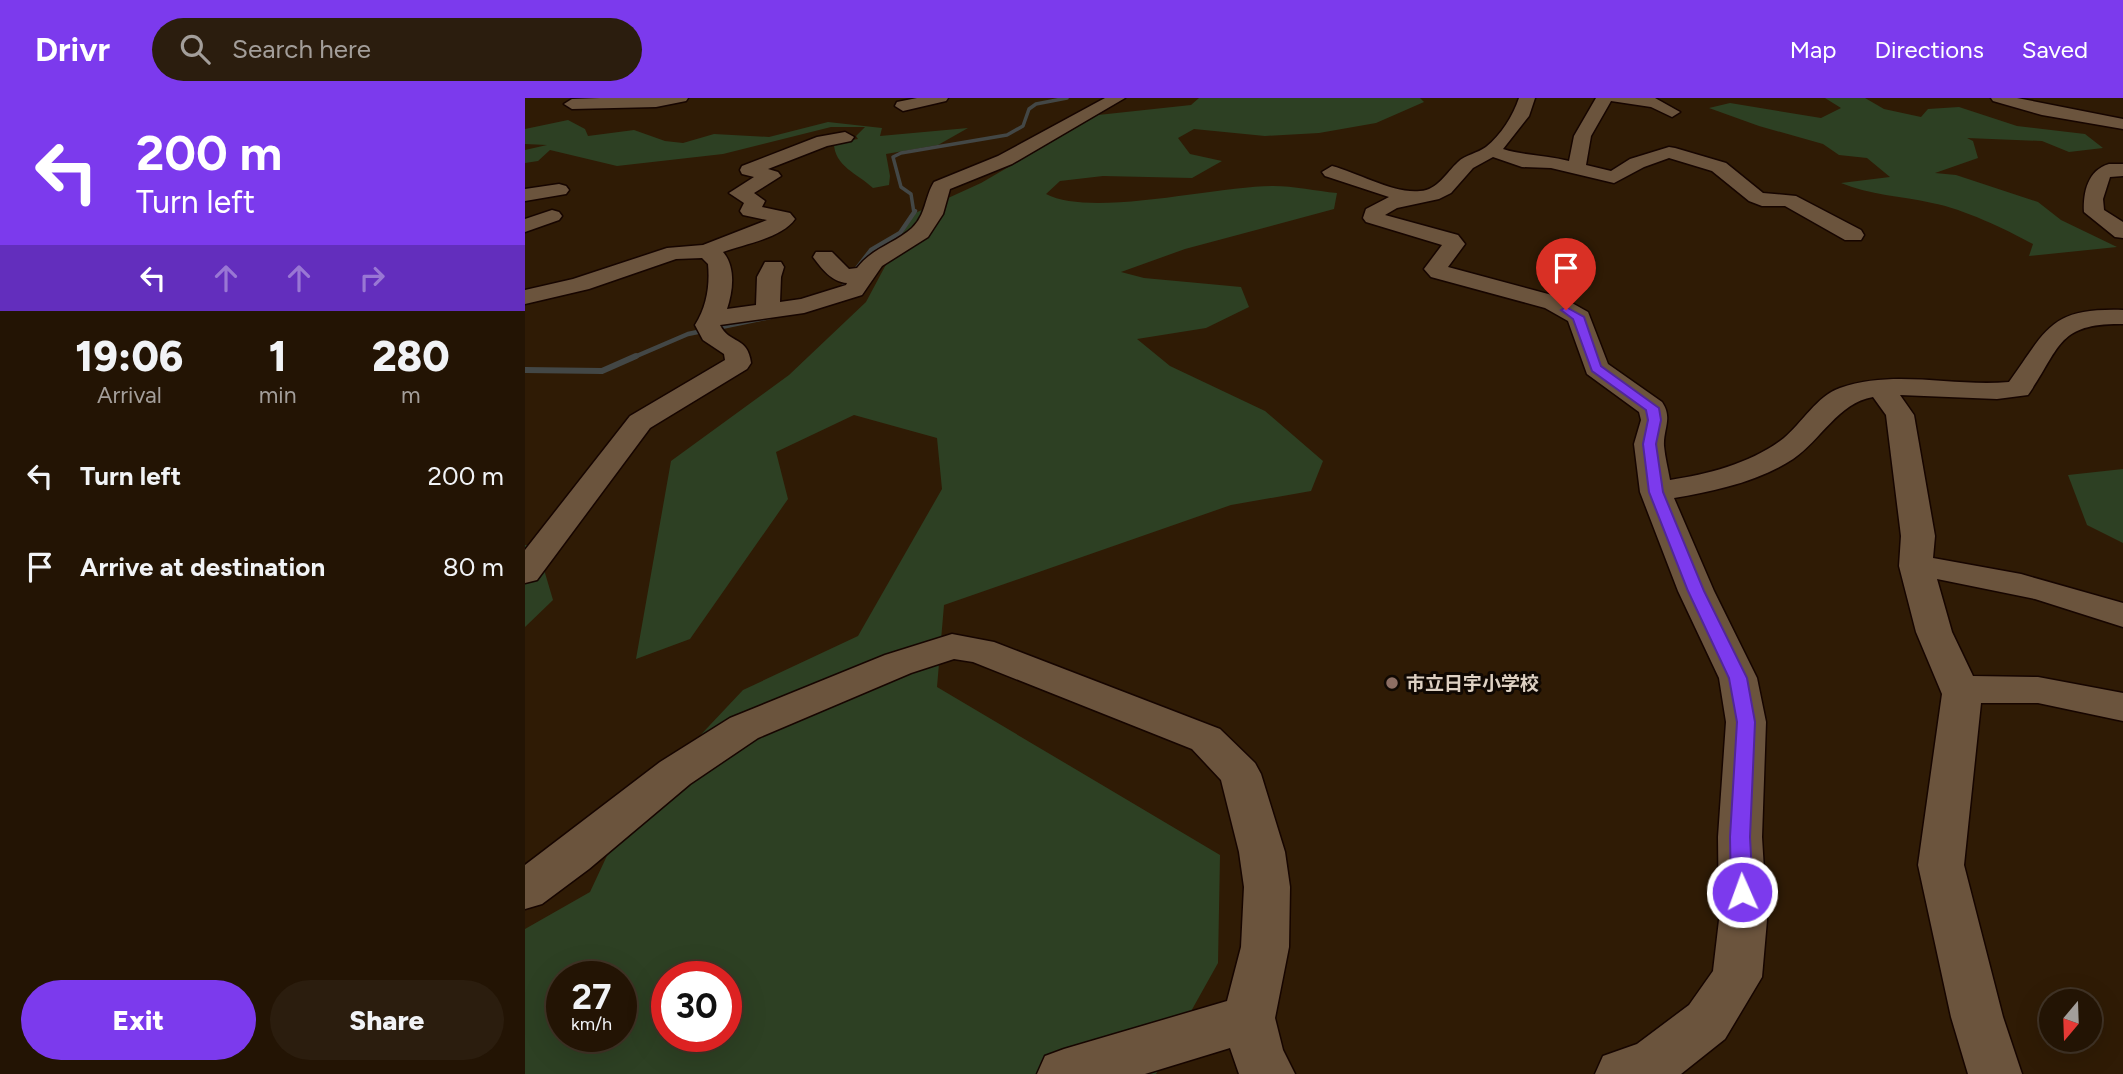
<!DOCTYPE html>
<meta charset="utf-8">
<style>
body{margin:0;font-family:Figtree,"Noto Sans JP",sans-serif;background:#2b1d0e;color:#f1f3f6;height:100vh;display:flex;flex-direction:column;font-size:26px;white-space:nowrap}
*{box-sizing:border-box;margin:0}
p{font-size:23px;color:#a39e9a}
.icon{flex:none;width:38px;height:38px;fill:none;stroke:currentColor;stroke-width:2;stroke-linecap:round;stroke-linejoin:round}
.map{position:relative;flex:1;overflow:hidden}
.sheet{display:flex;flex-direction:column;background:#231404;width:525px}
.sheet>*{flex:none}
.guide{background:#7c3aed;color:#fff;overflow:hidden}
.needle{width:46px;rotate:199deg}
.fabs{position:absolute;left:1514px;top:891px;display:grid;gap:14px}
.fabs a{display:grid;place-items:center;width:63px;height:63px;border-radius:50%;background:#231404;box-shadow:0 7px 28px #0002,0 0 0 2px #403326;font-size:35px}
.speed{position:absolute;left:21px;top:863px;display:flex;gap:14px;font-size:35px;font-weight:700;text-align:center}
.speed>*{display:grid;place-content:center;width:91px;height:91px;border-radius:50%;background:#231404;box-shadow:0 7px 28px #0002,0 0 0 2px #403326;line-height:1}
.speed small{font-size:18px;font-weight:400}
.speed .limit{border:10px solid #d22;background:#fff;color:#111}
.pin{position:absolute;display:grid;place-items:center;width:60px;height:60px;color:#fff;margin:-72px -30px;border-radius:50% 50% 50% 0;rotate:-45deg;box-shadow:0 0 7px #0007}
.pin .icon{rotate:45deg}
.me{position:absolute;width:77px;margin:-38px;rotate:358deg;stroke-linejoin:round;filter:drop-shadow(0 0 5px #0008)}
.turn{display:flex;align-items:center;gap:24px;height:147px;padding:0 21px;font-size:32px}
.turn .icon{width:91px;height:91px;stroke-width:2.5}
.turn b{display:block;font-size:49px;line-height:60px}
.lanes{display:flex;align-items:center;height:66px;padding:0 21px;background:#0003;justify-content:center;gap:35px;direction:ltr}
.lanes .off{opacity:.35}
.eta{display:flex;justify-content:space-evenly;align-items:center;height:119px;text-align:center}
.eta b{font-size:42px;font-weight:800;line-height:49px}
.action{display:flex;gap:14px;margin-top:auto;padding:14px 21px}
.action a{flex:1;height:80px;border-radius:42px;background:#7c3aed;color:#fff;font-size:28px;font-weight:800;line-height:80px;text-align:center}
.action a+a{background:#2b1d0e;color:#f1f3f6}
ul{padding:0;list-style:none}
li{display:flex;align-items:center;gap:21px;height:91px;padding:0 21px}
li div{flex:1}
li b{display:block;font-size:26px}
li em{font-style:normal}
header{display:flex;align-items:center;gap:42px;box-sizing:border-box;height:98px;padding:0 35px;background:#7c3aed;color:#fff}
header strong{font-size:33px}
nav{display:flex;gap:38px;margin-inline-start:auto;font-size:24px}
.search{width:490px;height:63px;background:#2b1d0e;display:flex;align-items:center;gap:18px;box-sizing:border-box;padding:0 24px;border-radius:38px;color:#a39e9a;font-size:26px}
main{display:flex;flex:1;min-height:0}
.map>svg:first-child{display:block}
.green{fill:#2d4023;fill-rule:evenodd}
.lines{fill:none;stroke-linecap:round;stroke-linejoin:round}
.stream-far2{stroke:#434746;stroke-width:3.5}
.stream-far1{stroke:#434746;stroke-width:4.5}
.stream{stroke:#434746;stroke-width:6}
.minor-casing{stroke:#160500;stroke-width:3}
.minor{fill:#6b543d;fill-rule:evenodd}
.route{fill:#7c3aed;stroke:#51269a;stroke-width:2}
.education-dot{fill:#8d6e63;stroke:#100802;stroke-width:2.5}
.labels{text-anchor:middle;stroke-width:6;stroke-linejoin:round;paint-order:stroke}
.poi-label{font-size:19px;font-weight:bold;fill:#ded1c3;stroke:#100802;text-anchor:start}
</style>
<header>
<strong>Drivr</strong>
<div class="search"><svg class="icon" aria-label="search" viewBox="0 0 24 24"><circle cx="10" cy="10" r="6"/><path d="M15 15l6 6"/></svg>Search here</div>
<nav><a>Map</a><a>Directions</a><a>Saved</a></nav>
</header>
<main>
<section class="sheet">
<div class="guide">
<div class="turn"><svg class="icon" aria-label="left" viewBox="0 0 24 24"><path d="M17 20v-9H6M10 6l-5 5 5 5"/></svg><div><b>200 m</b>Turn left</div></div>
<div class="lanes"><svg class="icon" aria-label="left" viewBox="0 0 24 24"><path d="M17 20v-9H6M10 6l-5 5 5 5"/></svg><svg class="icon off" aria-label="ahead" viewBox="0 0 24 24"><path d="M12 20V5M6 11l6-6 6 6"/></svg><svg class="icon off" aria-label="ahead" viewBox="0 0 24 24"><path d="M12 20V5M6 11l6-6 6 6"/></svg><svg class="icon off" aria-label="right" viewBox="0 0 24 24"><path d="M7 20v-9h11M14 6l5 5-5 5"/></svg></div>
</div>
<div class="eta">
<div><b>19:06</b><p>Arrival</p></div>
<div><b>1</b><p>min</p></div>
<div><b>280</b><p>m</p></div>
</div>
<ul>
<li><svg class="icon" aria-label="left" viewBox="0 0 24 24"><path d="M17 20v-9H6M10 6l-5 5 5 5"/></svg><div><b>Turn left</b></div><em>200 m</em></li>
<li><svg class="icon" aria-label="arrive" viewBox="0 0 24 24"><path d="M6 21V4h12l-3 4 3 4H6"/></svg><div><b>Arrive at destination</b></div><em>80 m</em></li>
</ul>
<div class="action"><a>Exit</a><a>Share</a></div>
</section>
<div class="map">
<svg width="1598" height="976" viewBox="0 0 1598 976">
<rect width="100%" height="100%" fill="#2f1b05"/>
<g class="green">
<path d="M674,0H895L899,4L851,25L794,35L740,38L669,31L653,40L665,56L697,63L667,80L578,78L535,83L521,96C567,120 691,88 748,88C769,88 791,93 812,95L809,111L660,151L596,174L619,180L716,189L724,209L681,230L612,241L645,268L740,313L798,363L786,393L706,407L419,507L412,589L695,757L693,865L631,976H0V831L65,794L102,715L218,592L333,538L417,391L412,340L329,317L251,354L263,401L165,541L111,561L146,363L264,277L341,204L388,116L456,85L573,17L666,7ZM37,878H96V938H37ZM142,878H201V938H142Z"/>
<path d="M1300,0H1340L1359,11L1396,19L1403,11L1434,9L1492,28L1560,36L1578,50L1544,54L1517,43L1442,40L1448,43L1453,60L1410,75L1431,77L1513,104L1536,122L1592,149L1504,158L1508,146C1480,131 1439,111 1407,105C1376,98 1345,97 1316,85L1365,79L1342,60L1314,57L1298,46L1234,28L1184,10L1205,5L1296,20L1316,10Z"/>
<path d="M43,22L60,31L63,38L109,32L140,43L158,45L189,36L244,39L303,24L357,30L355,38L443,30L413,47L361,56L365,78L364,87L348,90C333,76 309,68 309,45L333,41L331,38L340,29H306L198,56L92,68L25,52L13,63L0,65V52L22,47L0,46V31Z"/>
<polygon points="1598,371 1598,445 1562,427 1543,377"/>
<polygon points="0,447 12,448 28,502 0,529"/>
</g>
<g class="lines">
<polyline class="stream-far2" points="389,115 386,96 376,89 368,59 376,55 482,37 498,28 504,11 511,6 542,0"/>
<g class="stream-far1">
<polyline points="313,195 346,152 375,135 390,113"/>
<polyline points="107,260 163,236 245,219"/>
</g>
<polyline class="stream" points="0,272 77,273 111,258"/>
<g class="minor-casing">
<g id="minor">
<polygon points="75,0 163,0 161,3 131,9 47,11 39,6 47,1"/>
<polygon points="392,0 423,0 421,3 378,13 370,8 372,4"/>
<path d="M580,0H600L487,66L425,91L418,116L403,139L357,168L337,197L279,215L195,227C204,246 223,238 226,265L222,271L125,330L12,482L0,485V452L105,318L200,262L199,256L178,242L170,227C182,208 185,187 183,166L177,160L151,161L64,191L0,206V192L48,181L142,150L178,147L242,122L218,117L215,113L219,105L204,95L229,79L217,76L215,72L217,68L292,39L320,34L329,39L326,43L302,48L243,71L253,74L256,78L229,95L240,103L237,109L265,115L270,121C257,140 219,146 198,154C211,169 208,193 202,211L231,207L232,179L240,164H256L259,169L256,179L255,204L276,201L321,187L322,185C307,184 297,171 288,159L291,154H307L324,171L332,170C347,150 369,146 387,130C401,117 400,98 409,84L473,58Z"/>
<path d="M994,0H1010L1004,18L978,51C1000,58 1022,57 1044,63L1049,38L1071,0H1130L1155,14L1147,19L1126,9L1086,3L1066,38L1061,67L1086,73L1105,61L1144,49L1150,50L1201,65L1238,95L1271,98L1336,132L1339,137L1336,142H1320L1260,108H1237L1224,103L1187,73L1144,60L1119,69L1089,85L1026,70L997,69L968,59L948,70L926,95L914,101L872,110L860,117L933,137L940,146L923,169L1038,200L1063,214L1083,266L1137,304C1148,320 1138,331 1139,348C1140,359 1143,371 1145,382C1184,376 1227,365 1259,340C1277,325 1292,298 1315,290C1370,271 1427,289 1484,284C1523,230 1525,210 1598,212V226C1532,225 1536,249 1503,297L1472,301L1375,297L1389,317L1410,438L1408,460L1496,476L1598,505V529L1510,501L1412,481L1427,534L1448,578L1513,579L1598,595V623L1513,605H1456L1439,767L1478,919L1497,976H1443L1426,919L1393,767L1417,596L1391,534L1374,468L1376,438L1361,317L1348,299C1313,305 1296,342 1268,361C1233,384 1189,393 1149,400L1189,493L1232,580L1241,624L1237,739L1242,822L1237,879L1200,941L1156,976H1070L1078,958L1112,946L1164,907L1188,873L1194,822L1193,739L1201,624L1194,580L1153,493L1115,394L1109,346L1116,322L1114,314L1062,276L1043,223L1020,210L906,179L899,171L917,147L841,124L838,120L841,111L864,99L800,78L797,74L807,68C833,75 869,96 895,93C913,92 921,75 933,64C940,57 953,55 961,49C976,37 988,18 994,0Z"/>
<polygon points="1466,0 1492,0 1598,21 1598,31 1517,17 1468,3"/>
<path d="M1584,66H1598V78L1585,79L1578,101L1579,112L1598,124V140L1590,139L1559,114C1558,94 1563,72 1584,66Z"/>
<polygon points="34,86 41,88 44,92 41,96 0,103 0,91"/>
<polygon points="27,112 34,114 37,118 34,122 0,134 0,121"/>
<polygon points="427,536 469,544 695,631 730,665 736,676 760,754 765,789 764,849 750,920 758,952 770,976 714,976 705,950 620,976 512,976 520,958 539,951 702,903 716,849 719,789 714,754 696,682 667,651 448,564 429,561 386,575 233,640 165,686 64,771 17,806 0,811 0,767 135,664 205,620 360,557"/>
</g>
</g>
<use href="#minor" class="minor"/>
</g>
<polygon class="route" points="1041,209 1059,219 1076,268 1134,310 1136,322 1131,346 1138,394 1179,493 1222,580 1230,624 1225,739 1228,794 1225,801 1217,803 1210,801 1206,794 1205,739 1212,624 1204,580 1163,493 1124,394 1118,346 1123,322 1121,312 1067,273 1048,221 1036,212"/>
<circle class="education-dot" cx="867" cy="585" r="7"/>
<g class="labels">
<g class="poi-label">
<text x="881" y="592">市立日宇小学校</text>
</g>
</g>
</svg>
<div class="fabs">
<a><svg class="needle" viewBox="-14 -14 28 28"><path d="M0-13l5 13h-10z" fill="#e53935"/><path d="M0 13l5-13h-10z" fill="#a39e9a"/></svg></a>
</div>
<div class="speed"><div>27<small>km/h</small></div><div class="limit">30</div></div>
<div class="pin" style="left:1041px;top:212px;background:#d93025"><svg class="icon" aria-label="arrive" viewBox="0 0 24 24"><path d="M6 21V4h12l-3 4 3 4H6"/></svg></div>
<svg class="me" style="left:1217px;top:794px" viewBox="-20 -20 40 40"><circle r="17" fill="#7c3aed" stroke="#fff" stroke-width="3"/><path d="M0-11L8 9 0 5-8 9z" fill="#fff"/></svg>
</div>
</main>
